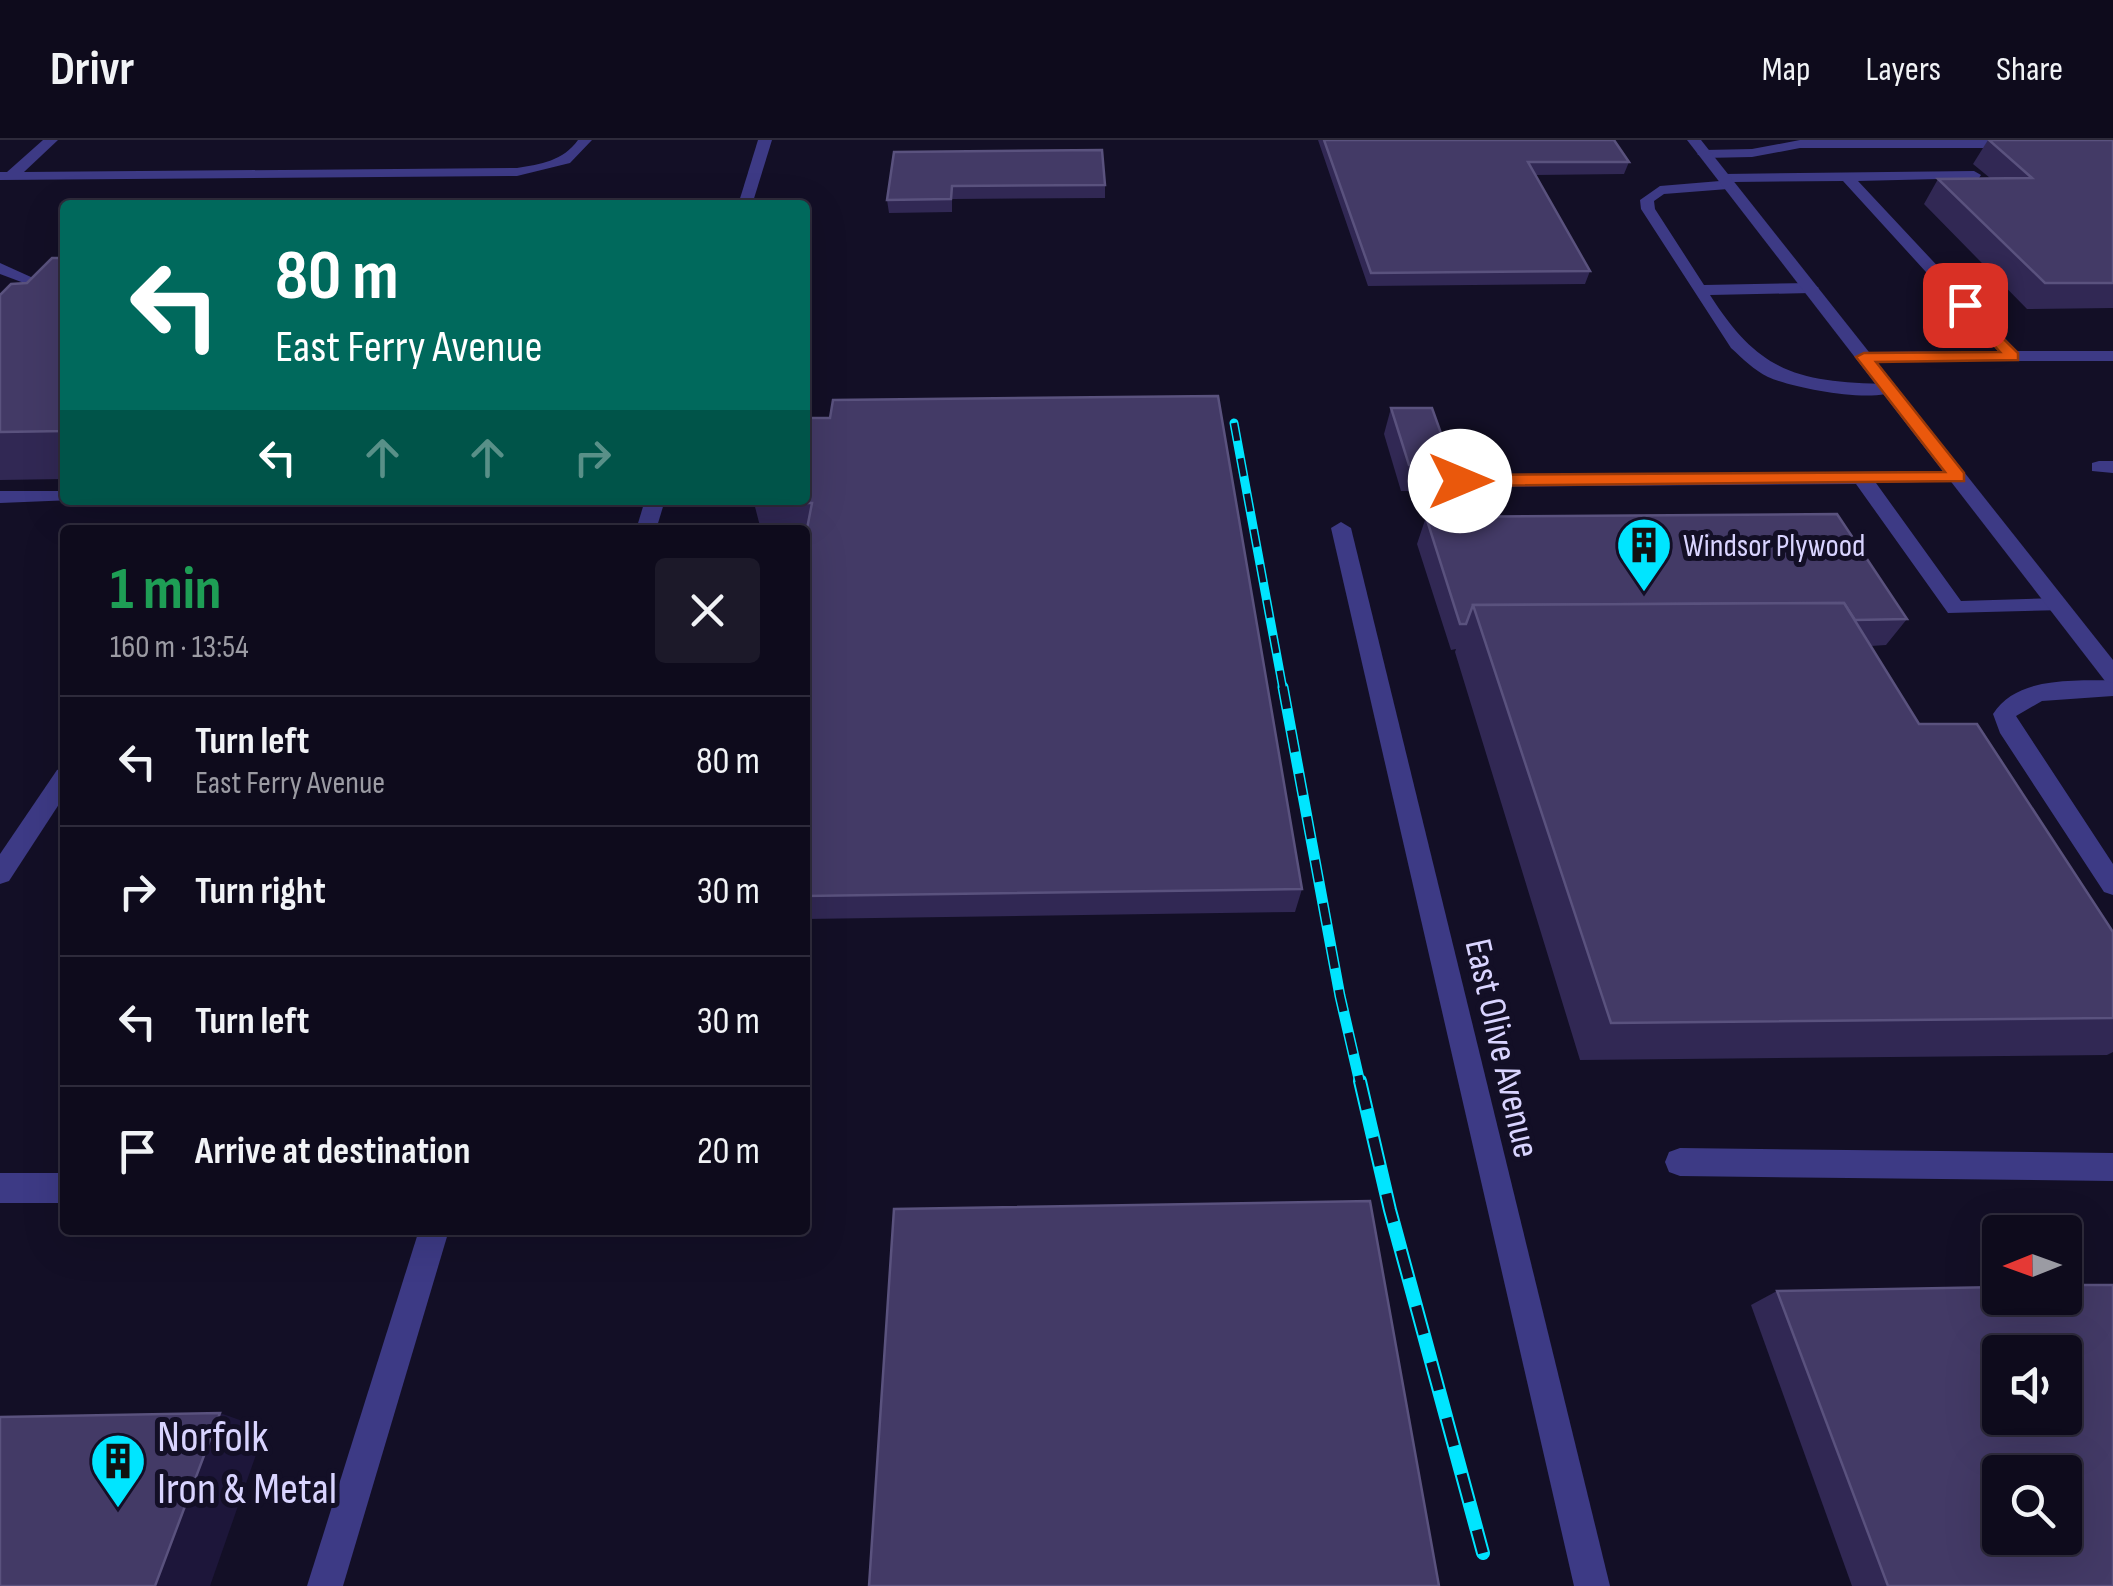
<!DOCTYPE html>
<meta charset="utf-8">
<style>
body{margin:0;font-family:"Sofia Sans Condensed",sans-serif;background:#1c1929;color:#f1f3f6;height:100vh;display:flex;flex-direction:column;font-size:38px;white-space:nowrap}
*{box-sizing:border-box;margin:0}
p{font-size:32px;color:#9b9ba3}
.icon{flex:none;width:55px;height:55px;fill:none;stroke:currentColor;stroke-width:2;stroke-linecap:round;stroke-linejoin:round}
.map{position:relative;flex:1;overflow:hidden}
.details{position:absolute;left:60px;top:385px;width:750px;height:710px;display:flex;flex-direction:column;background:#0e0b1c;border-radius:10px;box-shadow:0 10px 40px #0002,0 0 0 2px #2e2b3b}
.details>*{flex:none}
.banner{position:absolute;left:60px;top:60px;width:750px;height:305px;border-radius:10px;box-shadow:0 10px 40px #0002,0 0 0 2px #2e2b3b;background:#00695c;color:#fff;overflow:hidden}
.needle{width:65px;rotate:269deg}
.tools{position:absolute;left:1982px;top:1075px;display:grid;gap:20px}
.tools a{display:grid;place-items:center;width:100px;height:100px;border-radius:10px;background:#0e0b1c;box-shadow:0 10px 40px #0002,0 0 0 2px #2e2b3b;font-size:50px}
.pin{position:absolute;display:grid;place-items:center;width:85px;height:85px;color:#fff;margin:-42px;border-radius:20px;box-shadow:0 5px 15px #0006}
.me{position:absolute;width:110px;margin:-55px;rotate:90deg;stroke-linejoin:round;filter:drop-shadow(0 0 8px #0008)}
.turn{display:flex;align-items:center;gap:35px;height:210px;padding:0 50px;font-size:45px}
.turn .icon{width:130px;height:130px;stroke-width:2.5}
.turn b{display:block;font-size:70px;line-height:85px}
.lanes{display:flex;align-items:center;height:95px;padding:0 50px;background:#0003;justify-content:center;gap:50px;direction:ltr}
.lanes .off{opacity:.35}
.round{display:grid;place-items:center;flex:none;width:105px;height:105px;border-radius:10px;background:#1c1929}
.headline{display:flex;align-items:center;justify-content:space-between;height:170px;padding:0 50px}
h1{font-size:60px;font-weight:700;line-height:75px;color:#1e9e55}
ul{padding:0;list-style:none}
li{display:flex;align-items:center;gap:30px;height:130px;padding:0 50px;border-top:2px solid #2e2b3b}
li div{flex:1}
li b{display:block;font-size:38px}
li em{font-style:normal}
header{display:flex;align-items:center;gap:60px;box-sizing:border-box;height:140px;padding:0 50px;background:#0e0b1c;border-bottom:2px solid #2e2b3b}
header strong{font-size:48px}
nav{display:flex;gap:55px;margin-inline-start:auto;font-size:35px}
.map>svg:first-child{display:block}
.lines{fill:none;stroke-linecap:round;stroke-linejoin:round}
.lane{fill:#3d3a85;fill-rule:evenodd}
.street{fill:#3d3a85;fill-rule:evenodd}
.rail-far2-casing{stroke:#00e5ff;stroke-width:9}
.rail-far1-casing{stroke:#00e5ff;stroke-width:11}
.rail-casing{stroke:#00e5ff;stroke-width:14}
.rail-far2{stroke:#130f26;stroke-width:6;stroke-dasharray:18;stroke-linecap:butt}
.rail-far1{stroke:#130f26;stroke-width:8;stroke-dasharray:22;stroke-linecap:butt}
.rail{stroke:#130f26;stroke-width:10;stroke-dasharray:29;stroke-linecap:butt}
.wall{fill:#312854}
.shaded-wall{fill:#1d163a}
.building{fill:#433a66;stroke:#5a527e;stroke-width:2.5;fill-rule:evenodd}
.route{fill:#ea580c;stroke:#983908;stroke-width:2.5}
.labels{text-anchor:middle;stroke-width:10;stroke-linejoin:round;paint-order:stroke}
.far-poi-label{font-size:32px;fill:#d9d4ff;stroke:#130f26;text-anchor:start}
.street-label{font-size:38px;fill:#d9d4ff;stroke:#130f26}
.near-poi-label{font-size:45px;fill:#d9d4ff;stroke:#130f26;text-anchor:start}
</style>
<header>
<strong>Drivr</strong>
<nav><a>Map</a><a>Layers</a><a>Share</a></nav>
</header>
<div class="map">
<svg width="2113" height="1446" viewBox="0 0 2113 1446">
<rect width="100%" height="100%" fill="#130f26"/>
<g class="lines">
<g class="lane">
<path d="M43,0H58L24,32L517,28C541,24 563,21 578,0H592L570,23L517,36L0,40V32H7Z"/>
<polygon points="1800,0 2018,0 2025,4 2018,8 1800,8 1752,17 1704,18 1697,14 1704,10 1752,9"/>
<path d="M1974,31L1981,35L1979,38L1858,41L2017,211H2113V221H1858L1855,217L1864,212L1998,211L1843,41L1733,42V48L1728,49L1664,54L1654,61L1655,69L1704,145L1811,143L1819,148L1811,153L1710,155C1760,234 1799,242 1889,244L1898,249C1878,265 1792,248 1768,237C1754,230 1743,219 1731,208L1641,69L1640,60L1660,46L1720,41L1717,38L1724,34Z"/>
<polygon points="0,123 42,142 0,182 0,168 24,143 0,134"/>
<polygon points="2099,321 2113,321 2113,333 2092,331 2092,323"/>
<polygon points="1958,331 1967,337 1965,341 1876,343 1961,461 2058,458 2068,465 2065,470 1948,473 1856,344 1460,347 1451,341 1460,335"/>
<polygon points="0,351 65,351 65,360 73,360 0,363"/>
<path d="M2113,540V556L2042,561L2016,576L2113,724V755L2104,752L2000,593L1993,574C2017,536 2074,541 2113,540Z"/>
<polygon points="65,627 65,655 9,741 0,744 0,714 57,630"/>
<polygon points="1680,1008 2113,1013 2113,1041 1680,1036 1669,1032 1665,1022 1669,1012"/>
<rect x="0" y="1033" width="65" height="30"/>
</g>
<g class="street">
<polygon points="758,0 772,0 752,65 738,65"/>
<polygon points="1687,0 1701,0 2113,520 2113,543 2105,541"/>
<polygon points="645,360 665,360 656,390 636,390"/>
<polygon points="1341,382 1351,388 1610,1446 1574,1446 1331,388"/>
<polygon points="419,1090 449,1090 343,1446 307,1446"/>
</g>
<g class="rail-far2-casing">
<polyline id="rail-far2" points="1234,283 1283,549"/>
</g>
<g class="rail-far1-casing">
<polyline id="rail-far1" points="1283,547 1340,856 1360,943"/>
</g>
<g class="rail-casing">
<polyline id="rail" points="1360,941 1390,1070 1483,1413"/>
</g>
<use href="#rail-far2" class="rail-far2"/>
<use href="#rail-far1" class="rail-far1"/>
<use href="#rail" class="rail"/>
</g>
<g class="wall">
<polygon points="1318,0 1614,0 1629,22 1624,34 1535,35 1590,131 1585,144 1368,146"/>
<polygon points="1988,0 2113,0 2113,168 2027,169 1924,64 1938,39 1990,38 1973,24"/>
<polygon points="894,12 1105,45 1105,58 952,59 952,72 889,73 887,60"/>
<polygon points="65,118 65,339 0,340 0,155 27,143"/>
<polygon points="1391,268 1452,324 1444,351 1401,351 1384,294"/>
<polygon points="805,278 1302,749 1295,772 805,779 805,399 807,389 761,390 754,363"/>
<polygon points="1426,377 1907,479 1886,505 1871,506 1919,584 2113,792 2113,912 2107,915 1580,920 1455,512 1456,509 1451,510 1417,404"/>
<polygon points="1777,1151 2113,1446 1852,1446 1751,1165"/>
</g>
<polygon class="shaded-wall" points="220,1273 265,1289 210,1446 155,1446"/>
<g class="building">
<polygon points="1324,0 1614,0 1629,22 1528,22 1590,131 1371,133"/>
<polygon points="1989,0 2113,0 2113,143 2045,143 1938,39 2032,38"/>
<polygon points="1102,10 1105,45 952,46 951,59 887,60 894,12"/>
<polygon points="52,118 65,118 65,291 0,292 0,155 11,144 27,143"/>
<polygon points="1218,256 1302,749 805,756 805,399 812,363 754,363 755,360 805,360 805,278 830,278 833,260"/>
<polygon points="1391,268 1432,268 1452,324 1409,325"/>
<polygon points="1837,374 1907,479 1855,480 1844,463 1473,465 1466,484 1460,484 1426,377"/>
<polygon points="1844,463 1919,584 1977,584 2113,792 2113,878 1611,883 1473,465"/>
<polygon points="1370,1061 1439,1446 869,1446 894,1069"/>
<path d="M2065,1145H2113V1446H1888L1777,1151L2000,1147V1158H2065ZM2000,1212H2065V1278H2000ZM2000,1332H2065V1398H2000Z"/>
<polygon points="220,1273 155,1446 0,1446 0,1277"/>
</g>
<polygon class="route" points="1965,161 2018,213 2018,220 1876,222 1964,333 1964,341 1460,346 1451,341 1460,335 1945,332 1856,217 1864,213 2000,212 1958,165"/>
<defs>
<g id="building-pin" transform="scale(2.875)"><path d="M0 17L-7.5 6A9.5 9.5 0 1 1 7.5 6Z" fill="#00e5ff" stroke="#130f26"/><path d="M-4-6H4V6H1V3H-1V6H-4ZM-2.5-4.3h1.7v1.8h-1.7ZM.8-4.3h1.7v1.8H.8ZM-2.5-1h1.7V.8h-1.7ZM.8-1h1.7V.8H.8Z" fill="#111"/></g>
</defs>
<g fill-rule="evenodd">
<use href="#building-pin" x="1644" y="405"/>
<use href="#building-pin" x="118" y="1321"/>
</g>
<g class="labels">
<g class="far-poi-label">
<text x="1683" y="416">Windsor Plywood</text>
</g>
<g class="street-label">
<text transform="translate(1503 908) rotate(77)" y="13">East Olive Avenue</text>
</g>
<g class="near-poi-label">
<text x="157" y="1311">Norfolk<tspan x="157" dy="52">Iron &amp; Metal</tspan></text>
</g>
</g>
</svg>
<div class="tools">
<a><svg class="needle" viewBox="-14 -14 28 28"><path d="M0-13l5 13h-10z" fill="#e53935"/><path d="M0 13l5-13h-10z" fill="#9b9ba3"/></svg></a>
<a><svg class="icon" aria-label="sound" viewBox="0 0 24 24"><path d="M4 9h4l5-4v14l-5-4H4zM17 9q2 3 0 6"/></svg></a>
<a><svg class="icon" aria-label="search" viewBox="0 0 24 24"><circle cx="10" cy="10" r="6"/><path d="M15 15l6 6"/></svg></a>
</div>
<div class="pin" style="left:1965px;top:165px;background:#d93025"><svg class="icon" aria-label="arrive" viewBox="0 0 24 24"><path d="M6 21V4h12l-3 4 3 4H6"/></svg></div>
<svg class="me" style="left:1460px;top:341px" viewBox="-20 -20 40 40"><circle r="19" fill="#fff"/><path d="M0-13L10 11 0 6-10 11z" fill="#ea580c"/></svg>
<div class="banner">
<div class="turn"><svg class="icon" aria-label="left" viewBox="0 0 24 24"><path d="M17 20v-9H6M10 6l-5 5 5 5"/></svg><div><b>80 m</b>East Ferry Avenue</div></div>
<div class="lanes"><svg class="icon" aria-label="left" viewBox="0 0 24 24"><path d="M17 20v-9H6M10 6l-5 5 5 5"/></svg><svg class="icon off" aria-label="ahead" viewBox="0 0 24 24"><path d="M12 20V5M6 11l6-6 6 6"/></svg><svg class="icon off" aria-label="ahead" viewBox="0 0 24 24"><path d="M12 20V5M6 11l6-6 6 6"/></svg><svg class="icon off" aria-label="right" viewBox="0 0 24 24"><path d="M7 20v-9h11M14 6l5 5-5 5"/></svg></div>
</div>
<section class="details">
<div class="headline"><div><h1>1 min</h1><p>160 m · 13:54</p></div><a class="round"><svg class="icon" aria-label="close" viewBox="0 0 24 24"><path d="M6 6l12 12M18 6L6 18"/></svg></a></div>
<ul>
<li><svg class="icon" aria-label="left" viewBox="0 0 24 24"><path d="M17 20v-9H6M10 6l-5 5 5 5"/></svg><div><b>Turn left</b><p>East Ferry Avenue</p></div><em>80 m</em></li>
<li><svg class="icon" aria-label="right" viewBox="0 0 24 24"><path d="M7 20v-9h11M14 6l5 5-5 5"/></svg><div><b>Turn right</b></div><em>30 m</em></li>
<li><svg class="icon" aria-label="left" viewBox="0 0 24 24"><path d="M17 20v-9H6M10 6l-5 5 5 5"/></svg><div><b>Turn left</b></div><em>30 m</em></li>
<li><svg class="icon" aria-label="arrive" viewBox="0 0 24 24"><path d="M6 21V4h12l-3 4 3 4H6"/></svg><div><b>Arrive at destination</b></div><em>20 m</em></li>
</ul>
</section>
</div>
